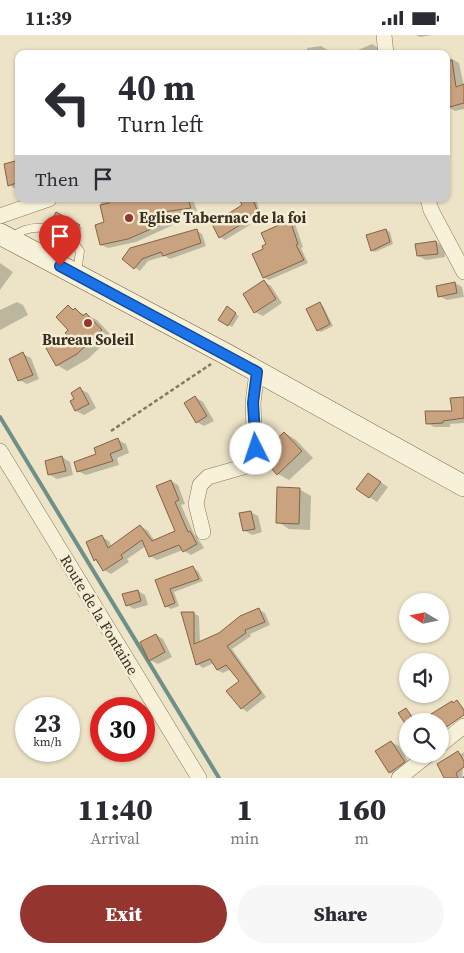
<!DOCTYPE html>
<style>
body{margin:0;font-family:"Source Serif 4",serif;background:#f7f7f7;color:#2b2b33;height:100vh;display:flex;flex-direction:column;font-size:19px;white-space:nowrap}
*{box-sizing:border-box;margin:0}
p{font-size:16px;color:#7c7c81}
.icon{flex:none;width:28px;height:28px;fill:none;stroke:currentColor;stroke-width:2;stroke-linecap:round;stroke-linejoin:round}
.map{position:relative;height:743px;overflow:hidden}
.side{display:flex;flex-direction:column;background:#fff;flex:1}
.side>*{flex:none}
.guide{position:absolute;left:15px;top:15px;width:435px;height:152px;border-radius:10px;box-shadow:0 1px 4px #0004;background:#fff;color:#2b2b33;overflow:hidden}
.needle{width:32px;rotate:280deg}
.fabs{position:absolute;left:399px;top:558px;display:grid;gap:10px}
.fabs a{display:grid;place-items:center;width:50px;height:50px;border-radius:50%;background:#fff;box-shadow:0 1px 4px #0004;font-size:25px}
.speed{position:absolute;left:15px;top:662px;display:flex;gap:10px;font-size:25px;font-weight:700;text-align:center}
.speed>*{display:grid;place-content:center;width:65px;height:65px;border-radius:50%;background:#fff;box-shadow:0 1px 4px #0004;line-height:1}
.speed small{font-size:12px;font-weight:400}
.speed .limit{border:8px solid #d22;background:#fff;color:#111}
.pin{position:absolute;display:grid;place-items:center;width:42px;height:42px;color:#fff;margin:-51px -21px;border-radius:50% 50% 50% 0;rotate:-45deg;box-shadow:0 0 5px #0007}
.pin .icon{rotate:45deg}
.me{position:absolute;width:55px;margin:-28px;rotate:356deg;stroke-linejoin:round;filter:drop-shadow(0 0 4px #0008)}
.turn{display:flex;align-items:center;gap:18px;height:105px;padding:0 20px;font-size:22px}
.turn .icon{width:65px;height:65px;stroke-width:2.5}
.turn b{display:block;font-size:35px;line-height:42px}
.then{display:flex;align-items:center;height:48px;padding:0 20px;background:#0003;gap:10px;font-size:19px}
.eta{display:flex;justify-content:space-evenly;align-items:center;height:85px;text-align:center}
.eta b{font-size:30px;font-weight:800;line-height:35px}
.primary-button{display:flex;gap:10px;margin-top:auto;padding:10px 20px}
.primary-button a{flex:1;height:58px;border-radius:30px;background:#953530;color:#fff;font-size:20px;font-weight:800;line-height:58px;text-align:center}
.primary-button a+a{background:#f7f7f7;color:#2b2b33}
.status{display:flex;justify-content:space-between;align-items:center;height:35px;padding:0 25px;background:#fff;direction:ltr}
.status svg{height:14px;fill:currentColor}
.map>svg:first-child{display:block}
.shadow{fill:#0003}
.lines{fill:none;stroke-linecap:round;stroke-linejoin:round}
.stream{stroke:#6f8f89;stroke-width:4}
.building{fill:#c9a27f;stroke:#866244}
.lane-casing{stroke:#88765d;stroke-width:9}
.street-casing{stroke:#88765d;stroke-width:16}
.secondary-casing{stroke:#6a5840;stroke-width:22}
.path{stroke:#88765d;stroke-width:2.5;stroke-dasharray:4 2.5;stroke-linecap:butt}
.lane{stroke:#f8f1da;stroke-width:8}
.street{stroke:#f8f1da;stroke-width:15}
.secondary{stroke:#f8f1da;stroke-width:21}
.route-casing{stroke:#114b97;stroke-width:12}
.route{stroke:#1a73e8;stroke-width:9}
.poi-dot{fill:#953530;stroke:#f4eed7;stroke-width:2}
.labels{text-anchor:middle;stroke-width:5;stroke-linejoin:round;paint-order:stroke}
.poi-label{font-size:15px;font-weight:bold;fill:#392e20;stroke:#f4eed7;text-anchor:start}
.street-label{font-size:15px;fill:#392e20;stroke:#f4eed7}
</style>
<div class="status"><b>11:39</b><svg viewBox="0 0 49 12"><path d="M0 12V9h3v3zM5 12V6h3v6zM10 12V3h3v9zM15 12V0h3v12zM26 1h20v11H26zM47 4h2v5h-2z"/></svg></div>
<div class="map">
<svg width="464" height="743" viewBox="0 0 464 743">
<rect width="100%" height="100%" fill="#ede4c7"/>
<g class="shadow">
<polygon points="416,0 432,0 420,2"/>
<polygon points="372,9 380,14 381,19 357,19 356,16"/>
<polygon points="321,11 328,15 329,19 308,19 307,13"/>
<polygon points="452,24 459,28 464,51 464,74 455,76 448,72 446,66 446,25"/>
<polygon points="19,126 19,154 17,155 9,150"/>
<polygon points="100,164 193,164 197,176 170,180 173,190 136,207 108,213 101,210 105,188"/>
<polygon points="240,164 256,164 261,181 248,186 250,190 225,205 220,202 244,171"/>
<polygon points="56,178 82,193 77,202 51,188"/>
<polygon points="290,187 295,189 303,212 301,213 308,228 269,245 264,243 254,219 264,214"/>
<polygon points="386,195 390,197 393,209 375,217 372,216"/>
<polygon points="197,196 202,199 206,211 170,224 165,221 148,226 140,236 123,224"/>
<polygon points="436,207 444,211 445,222 426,225 418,221"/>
<polygon points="0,228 13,237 0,255"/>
<polygon points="264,247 271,251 282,268 263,281 255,277"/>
<polygon points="455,248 462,252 464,262 447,265 439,261"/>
<polygon points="17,267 23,270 28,280 0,295 0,275"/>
<polygon points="320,269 323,271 333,291 321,297 318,295"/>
<polygon points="68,272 97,285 112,301 88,324 67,336 57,330 69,295"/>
<polygon points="227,273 239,281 232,292 220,284"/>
<polygon points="23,319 31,323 39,344 27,349 19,345"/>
<polygon points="80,354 88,358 96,373 84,380 76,376 72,367 76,365"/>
<polygon points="195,362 203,367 214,386 204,391 197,387"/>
<polygon points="464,366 464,388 450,389 450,392 434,392 427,388 453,377"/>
<polygon points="285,398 296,405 313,423 289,445 278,439 271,423"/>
<polygon points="118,405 126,409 129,418 117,423 119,430 86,440 78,436"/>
<polygon points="62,422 70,427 73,440 57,444 50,440"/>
<polygon points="376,444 388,452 377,467 358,454"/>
<polygon points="171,446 178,450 185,469 181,470 194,499 197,502 204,513 191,520 183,515 157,525 150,521 146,511 127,524 129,527 111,539 104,535 95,525 102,502 109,506 112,512 140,491 147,495 155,506 176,497"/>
<polygon points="299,454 311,461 310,495 289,494 278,487"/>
<polygon points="251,477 258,481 262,497 252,500 244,495"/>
<polygon points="193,533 198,536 203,546 174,557 179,571 171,574 166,571 157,546"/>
<polygon points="138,556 145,560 148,570 134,574 127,570"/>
<polygon points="259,575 265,578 270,590 250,599 251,601 232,614 266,662 247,677 242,673 240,647 231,634 223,638 217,635 214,628 203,633 197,629 182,578 193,578 199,581 200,608"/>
<polygon points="156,600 163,604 172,622 158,629 150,625"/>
<polygon points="406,674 416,686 408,686 408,690 400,678"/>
<polygon points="391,707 399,711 411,731 397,742 390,737"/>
<polygon points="458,717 461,719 464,717 462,743 446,743"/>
</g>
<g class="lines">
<polyline class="stream" points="0,382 219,743"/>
</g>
<g class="building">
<polygon points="452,25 456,52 464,49 464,68 446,73 446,26"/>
<polygon points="19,125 19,147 8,151 4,129"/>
<polygon points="108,164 188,164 191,173 164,177 167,187 128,204 100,210 95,190 104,187 100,170 109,168"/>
<polygon points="239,164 253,164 258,178 244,183 245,187 219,203 212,189 242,170"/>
<polygon points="56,177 80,190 73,201 50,188"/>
<polygon points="290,185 298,209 296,210 304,225 263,243 252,219 263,214 262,211 266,209 261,198"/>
<polygon points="197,194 201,208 163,221 161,217 142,224 134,234 122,224 130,213"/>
<polygon points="386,194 390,207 371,216 366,200"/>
<polygon points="436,206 438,219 417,221 415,209"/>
<polygon points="264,245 276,264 254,278 243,259"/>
<polygon points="455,247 457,258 438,262 436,251"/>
<polygon points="320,267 330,289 317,296 306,274"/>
<polygon points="68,270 73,275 75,273 83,281 86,278 102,295 77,319 56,331 46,313 67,300 65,298 68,295 56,282"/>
<polygon points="227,271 236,278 228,291 218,285"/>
<polygon points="23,317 33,340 18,346 9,324"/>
<polygon points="80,352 89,369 75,376 70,366 74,364 71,358"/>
<polygon points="195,361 207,381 196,388 184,368"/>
<polygon points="464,362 464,383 443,386 443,388 426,389 425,376 452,376 450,363"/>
<polygon points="284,397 302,416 277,440 266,427 270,423 267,413"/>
<polygon points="118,403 122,414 110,419 113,426 77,437 74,427 96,419 94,413"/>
<polygon points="62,421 66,436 48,440 45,426"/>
<polygon points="368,438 381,447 369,463 356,454"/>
<polygon points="171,445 179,465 175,467 188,497 190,496 197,509 183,517 179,510 149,522 142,505 121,520 123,523 103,536 96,524 94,526 86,507 102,500 108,513 140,490 152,506 175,496 156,451"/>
<polygon points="277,452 300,453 299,489 276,488"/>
<polygon points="251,476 255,494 243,496 239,478"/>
<polygon points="193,531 199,544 170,554 175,568 165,572 155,545"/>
<polygon points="138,555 141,566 126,571 122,559"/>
<polygon points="259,573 265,587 245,595 246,598 227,611 261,658 241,674 226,656 239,646 226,630 217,635 210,624 196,630 181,577 194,577 194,609 219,598 240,581"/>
<polygon points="156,599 165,617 149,626 140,607"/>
<polygon points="457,665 464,675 464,680 442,695 440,686 436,686 431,679 452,666 453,668"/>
<polygon points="406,673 414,685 408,686 406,690 398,678"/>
<polygon points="391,706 405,727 389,738 375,716"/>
<polygon points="458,716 464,726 464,732 456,738 458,743 444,743 437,729"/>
</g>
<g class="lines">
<g class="lane-casing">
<path id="lane" d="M12,202C35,185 64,193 80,216L77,238"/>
</g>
<g class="street-casing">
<g id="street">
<polyline points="384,0 386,19"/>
<polyline points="428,164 431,175 464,237"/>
<polyline points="0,181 49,164"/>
<polyline points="0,416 199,743"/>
<polyline points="203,497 196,469 200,450 208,442 243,432 255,423 253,368 257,337"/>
<polyline points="440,710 464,691"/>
<polyline points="399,743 429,719"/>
</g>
</g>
<g class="secondary-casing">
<polyline id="secondary" points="0,199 226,319 464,451"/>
</g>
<g class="path">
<polyline points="111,396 211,329"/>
<polyline points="463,743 464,742"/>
</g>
<use href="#lane" class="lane"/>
<use href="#street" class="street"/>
<use href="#secondary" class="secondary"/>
</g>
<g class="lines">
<g class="route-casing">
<polyline id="route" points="60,231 257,337 253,368 256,414"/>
</g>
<use href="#route" class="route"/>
</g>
<g class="poi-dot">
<circle cx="129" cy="183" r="5"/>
<circle cx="88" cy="288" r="5"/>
</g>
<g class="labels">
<g class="poi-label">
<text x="139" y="188">Eglise Tabernac de la foi</text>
<text x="88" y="310" text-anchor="middle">Bureau Soleil</text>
</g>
<g class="street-label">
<text transform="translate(99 580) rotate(59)" y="5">Route de la Fontaine</text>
</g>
</g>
</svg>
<div class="fabs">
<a><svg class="needle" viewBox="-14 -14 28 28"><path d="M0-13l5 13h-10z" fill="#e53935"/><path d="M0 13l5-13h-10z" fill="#7c7c81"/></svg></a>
<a><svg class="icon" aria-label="sound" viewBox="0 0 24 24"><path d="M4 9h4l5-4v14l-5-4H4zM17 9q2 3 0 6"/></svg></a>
<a><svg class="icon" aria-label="search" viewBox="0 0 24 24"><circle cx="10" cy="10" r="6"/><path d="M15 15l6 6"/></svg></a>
</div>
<div class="speed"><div>23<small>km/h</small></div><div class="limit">30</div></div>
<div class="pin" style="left:60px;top:231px;background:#d93025"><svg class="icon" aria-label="arrive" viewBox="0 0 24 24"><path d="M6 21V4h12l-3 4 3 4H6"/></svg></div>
<svg class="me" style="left:256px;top:414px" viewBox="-20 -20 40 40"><circle r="19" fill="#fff"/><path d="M0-13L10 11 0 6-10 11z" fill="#1a73e8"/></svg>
<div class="guide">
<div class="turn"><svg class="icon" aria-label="left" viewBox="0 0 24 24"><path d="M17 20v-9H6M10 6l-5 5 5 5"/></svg><div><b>40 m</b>Turn left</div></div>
<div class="then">Then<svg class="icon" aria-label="arrive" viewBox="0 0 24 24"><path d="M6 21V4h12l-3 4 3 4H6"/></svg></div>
</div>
</div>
<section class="side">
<div class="eta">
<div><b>11:40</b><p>Arrival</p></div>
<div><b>1</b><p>min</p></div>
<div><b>160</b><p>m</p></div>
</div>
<div class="primary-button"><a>Exit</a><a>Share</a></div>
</section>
